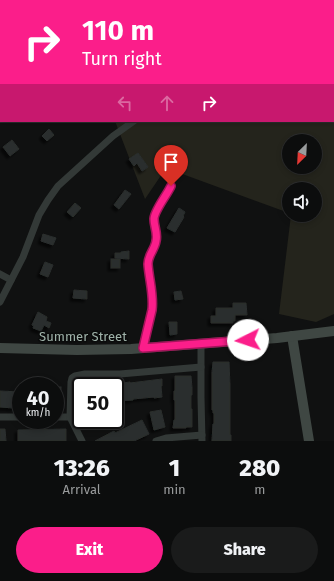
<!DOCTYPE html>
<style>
body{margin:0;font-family:"Fira Sans",sans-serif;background:#1a1b1b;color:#f1f3f6;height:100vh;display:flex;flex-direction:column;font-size:15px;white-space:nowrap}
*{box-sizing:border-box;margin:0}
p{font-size:13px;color:#9a9c9d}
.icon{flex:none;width:22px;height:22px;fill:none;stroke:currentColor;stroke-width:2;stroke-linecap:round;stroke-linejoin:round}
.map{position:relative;height:441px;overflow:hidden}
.side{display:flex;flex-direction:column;background:#0c0d0d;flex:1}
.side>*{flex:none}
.guide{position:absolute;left:0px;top:0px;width:334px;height:122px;box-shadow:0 2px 6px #0003,0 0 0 1px #2c2d2e;background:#fb1e8a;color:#fff;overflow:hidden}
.needle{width:26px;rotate:204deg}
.buttons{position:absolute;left:282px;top:134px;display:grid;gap:8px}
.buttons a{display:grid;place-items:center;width:40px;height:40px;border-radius:50%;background:#0c0d0d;box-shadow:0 2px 6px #0003,0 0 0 1px #2c2d2e;font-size:20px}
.speed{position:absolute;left:12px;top:377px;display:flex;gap:8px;font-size:20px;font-weight:700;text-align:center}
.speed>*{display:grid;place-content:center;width:52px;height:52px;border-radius:50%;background:#0c0d0d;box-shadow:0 2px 6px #0003,0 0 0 1px #2c2d2e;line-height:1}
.speed small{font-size:10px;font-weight:400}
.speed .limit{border:2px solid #111;border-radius:6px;background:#fff;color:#111}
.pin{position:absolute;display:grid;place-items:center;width:34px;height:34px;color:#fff;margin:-41px -17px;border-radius:50% 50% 50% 0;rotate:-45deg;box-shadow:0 0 4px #0007}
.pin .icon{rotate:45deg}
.me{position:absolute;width:44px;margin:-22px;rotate:266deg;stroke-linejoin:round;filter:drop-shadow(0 0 3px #0008)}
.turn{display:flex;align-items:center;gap:14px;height:84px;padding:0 16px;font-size:18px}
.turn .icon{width:52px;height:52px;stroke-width:2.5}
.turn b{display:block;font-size:28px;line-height:34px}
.lanes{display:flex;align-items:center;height:38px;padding:0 16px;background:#0003;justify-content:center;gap:20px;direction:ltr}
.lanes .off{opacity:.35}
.eta{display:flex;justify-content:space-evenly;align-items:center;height:68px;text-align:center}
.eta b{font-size:24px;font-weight:800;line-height:28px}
.button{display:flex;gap:8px;margin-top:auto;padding:8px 16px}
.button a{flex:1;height:46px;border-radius:24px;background:#fb1e8a;color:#fff;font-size:16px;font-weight:800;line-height:46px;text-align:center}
.button a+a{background:#1a1b1b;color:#f1f3f6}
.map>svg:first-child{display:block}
.green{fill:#24241c;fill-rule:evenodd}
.building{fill:#2a2e2d;stroke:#2a2e2d;filter:url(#shadow)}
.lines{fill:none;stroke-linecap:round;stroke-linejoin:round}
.street{stroke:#333937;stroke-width:7}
.secondary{stroke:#3f4743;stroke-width:10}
.route-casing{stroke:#a3145a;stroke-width:10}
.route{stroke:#fb1e8a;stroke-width:7}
.labels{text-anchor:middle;stroke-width:3;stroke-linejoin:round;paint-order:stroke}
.street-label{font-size:13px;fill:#a0b3aa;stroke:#0b0c0c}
</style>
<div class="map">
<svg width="334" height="441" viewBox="0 0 334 441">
<defs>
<filter id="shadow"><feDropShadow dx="-3" dy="3" stdDeviation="1" flood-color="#0009"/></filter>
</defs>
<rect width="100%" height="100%" fill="#101111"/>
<path class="green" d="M68,0H334V314L316,322L279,314L291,215H315V189H289V213L166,168L145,199L115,121H333V1H69ZM289,141H315V167H289Z"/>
<g class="building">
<polygon points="49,129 54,135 47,141 42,136"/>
<polygon points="12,140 19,149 10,156 3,147"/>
<polygon points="138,153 148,167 142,171 137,163 134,166 129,159"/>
<polygon points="125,190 131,194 119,209 114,205"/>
<polygon points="75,203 81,208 73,217 67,212"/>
<polygon points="179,208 185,212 183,216 184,217 175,232 167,228"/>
<polygon points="43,234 56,238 53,245 41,241"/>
<polygon points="129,251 129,259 115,258 115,253 121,253 121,252"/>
<rect x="111" y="259" width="9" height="9"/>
<polygon points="45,262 53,265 48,277 40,274"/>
<polygon points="74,290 87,291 87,299 73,298"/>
<polygon points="181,291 183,299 175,300 174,292"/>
<polygon points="233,303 246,303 247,315 235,315 235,321 233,321 233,323 211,323 211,316 216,316 216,308 233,308"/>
<polygon points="38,312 47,317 46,321 51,323 49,328 44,325 41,331 33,328 34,326 32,325"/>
<polygon points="169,322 177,322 177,334 170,335"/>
<polygon points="213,362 229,362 230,385 230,435 231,435 231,441 212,441 213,424 214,424 214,413 213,413 213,410 212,410 212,373"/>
<polygon points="175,376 191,376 192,388 192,395 191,395 191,409 192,409 192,427 186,427 186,428 173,428 174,420 175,420 175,400 174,400 174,391 175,391"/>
<polygon points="162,379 162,386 161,386 162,397 154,398 154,397 133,399 133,400 115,401 115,384 130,382 130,383"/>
<rect x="55" y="387" width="6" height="20"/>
<polygon points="0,391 21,392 21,406 14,406 14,408 0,407"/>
<polygon points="161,410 165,427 154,430 150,412"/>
<polygon points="142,420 149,434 134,441 95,441 114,431 115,433"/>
<polygon points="0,429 5,429 6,441 0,441"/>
<polygon points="66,429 66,441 18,441 18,430"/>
</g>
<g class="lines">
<g class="street">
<polyline points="276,1 277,0"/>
<polyline points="0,274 11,280"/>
<polyline points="0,302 23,257 39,215 48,200 58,186 113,136 134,121"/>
<polyline points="201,343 201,397 202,441"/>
<path d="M143,348L152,310C154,295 149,279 148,264C148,255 155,249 156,241C158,233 154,227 154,219C154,211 167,195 171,186"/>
<polyline points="0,417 21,417"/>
<polyline points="55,417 70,417"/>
<polyline points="82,441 70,417 71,382 72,378 75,376 85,374 120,374 201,367"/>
<polyline points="156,441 166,438 202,435"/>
</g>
<g class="secondary">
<polyline points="292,336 309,441"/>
<polyline points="0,348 77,350 131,349 277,338 334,331"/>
</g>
</g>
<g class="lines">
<g class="route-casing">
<path id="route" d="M171,186C167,195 154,211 154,219C154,227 158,233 156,241C155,249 148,255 148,264C149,279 154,295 152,310L143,348L248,340"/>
</g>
<use href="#route" class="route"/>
</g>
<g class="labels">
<g class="street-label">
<text x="83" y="341">Summer Street</text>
</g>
</g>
</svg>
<div class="buttons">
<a><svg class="needle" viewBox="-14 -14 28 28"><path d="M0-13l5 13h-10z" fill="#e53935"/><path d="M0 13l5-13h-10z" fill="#9a9c9d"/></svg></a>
<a><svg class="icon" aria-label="sound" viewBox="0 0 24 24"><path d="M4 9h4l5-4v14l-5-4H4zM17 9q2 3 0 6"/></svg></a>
</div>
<div class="speed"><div>40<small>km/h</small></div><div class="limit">50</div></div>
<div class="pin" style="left:171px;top:186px;background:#d93025"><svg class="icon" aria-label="arrive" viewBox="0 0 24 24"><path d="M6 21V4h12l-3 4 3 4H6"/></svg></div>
<svg class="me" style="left:248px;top:340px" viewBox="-20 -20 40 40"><circle r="19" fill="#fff"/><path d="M0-13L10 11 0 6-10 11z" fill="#fb1e8a"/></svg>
<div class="guide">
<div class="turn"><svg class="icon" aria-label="right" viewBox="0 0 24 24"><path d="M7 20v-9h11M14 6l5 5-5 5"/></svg><div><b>110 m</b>Turn right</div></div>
<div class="lanes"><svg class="icon off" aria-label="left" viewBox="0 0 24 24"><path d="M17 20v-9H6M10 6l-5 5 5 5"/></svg><svg class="icon off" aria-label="ahead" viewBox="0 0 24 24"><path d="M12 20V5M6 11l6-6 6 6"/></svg><svg class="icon" aria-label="right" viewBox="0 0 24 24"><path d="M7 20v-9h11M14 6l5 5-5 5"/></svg></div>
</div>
</div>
<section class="side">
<div class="eta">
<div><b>13:26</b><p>Arrival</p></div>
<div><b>1</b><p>min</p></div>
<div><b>280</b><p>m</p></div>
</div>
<div class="button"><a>Exit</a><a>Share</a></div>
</section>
